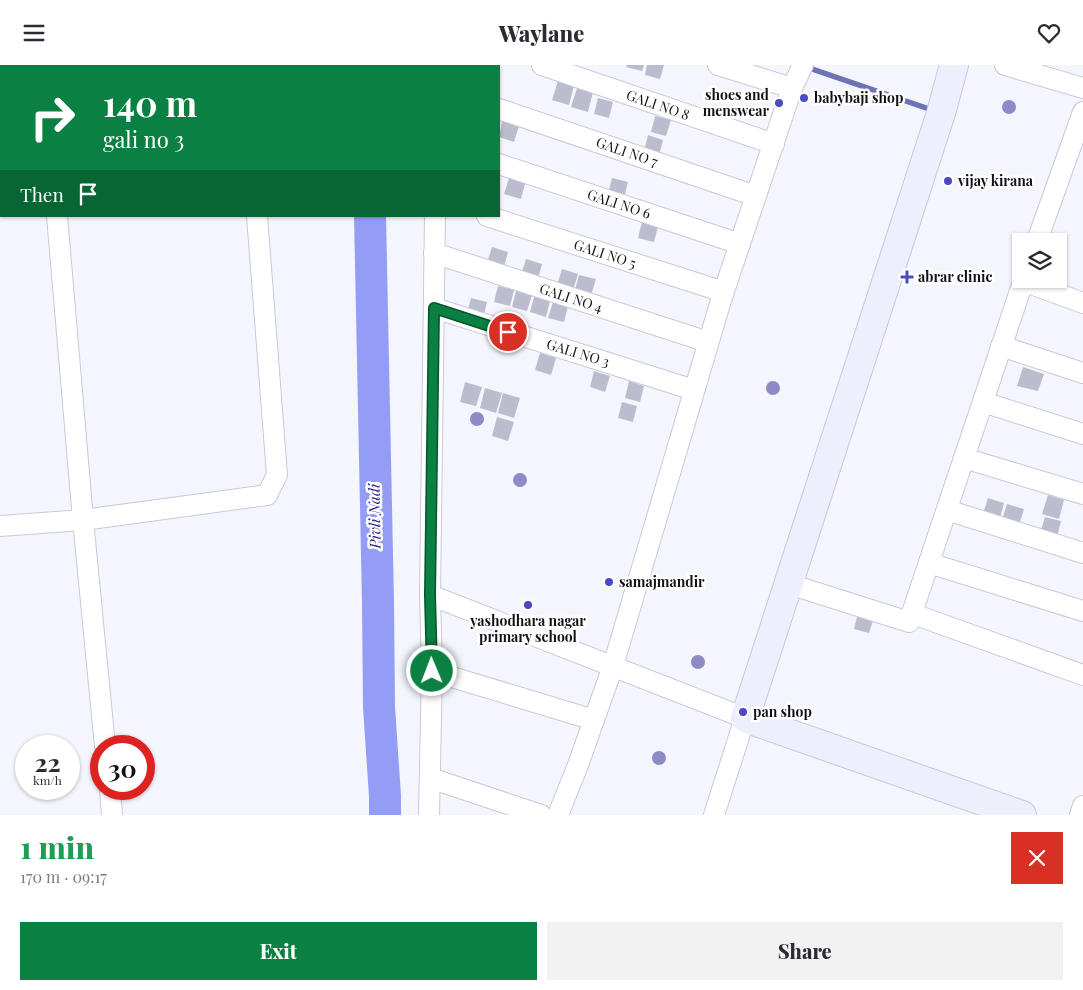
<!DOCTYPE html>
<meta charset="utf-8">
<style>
body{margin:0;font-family:"Playfair Display",serif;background:#f2f2f3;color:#2b2b33;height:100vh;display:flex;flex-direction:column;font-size:19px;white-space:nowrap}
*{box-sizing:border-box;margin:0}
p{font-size:16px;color:#7c7c81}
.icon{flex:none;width:28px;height:28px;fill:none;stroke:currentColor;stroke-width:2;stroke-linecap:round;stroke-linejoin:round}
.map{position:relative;height:750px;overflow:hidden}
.side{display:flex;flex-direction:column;background:#fff;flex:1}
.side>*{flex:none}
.banner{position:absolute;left:0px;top:0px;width:500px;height:152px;box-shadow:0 1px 4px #0004;background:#0b8043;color:#fff;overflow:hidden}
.buttons{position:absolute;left:1012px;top:168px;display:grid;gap:10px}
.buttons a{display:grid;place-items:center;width:55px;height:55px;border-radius:0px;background:#fff;box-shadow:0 1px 4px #0004;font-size:25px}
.speed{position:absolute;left:15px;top:670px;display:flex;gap:10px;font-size:25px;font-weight:700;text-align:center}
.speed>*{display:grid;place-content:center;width:65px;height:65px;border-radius:50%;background:#fff;box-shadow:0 1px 4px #0004;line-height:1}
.speed small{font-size:12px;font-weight:400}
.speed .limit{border:8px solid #d22;background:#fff;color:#111}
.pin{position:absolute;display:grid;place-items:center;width:42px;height:42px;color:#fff;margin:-21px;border:2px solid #fff;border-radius:50%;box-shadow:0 1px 5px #0007}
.me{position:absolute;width:55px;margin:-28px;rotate:359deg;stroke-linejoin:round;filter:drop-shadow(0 0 4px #0008)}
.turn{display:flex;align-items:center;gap:18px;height:105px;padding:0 20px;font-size:22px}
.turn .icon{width:65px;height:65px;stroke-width:2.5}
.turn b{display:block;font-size:35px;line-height:42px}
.then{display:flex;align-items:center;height:48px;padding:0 20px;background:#0003;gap:10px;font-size:19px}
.round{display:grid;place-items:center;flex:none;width:52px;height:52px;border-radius:0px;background:#f2f2f3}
.head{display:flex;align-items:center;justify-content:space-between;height:85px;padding:0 20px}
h1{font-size:30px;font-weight:800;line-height:38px;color:#1e9e55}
.button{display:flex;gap:10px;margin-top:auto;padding:10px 20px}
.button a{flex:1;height:58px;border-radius:0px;background:#0b8043;color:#fff;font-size:20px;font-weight:800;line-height:58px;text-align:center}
.button a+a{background:#f2f2f3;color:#2b2b33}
header{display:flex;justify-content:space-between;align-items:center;height:65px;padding:0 20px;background:#fff;font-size:22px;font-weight:800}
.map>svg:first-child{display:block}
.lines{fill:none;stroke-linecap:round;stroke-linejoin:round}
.stream{stroke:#6d73b3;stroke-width:5.5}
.river{stroke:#949df6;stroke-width:32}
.building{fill:#bbbdce}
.street-casing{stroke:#c6c9da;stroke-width:22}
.secondary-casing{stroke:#c6c9da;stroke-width:30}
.street{stroke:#fff;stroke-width:20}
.secondary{stroke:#edeffd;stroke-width:28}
.tree{fill:#8d8bc5}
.route-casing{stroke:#07532c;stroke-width:12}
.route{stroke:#0b8043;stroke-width:9}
.poi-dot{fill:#4c4ac0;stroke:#fff;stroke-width:2}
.labels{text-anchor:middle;stroke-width:5;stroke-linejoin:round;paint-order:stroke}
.poi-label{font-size:14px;font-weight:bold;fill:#111217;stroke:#fff;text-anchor:start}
.street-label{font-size:14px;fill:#111217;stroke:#fff}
.water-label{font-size:15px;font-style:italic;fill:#2b2086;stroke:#fff}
</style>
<header><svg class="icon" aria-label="menu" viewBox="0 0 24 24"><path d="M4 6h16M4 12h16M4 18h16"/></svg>Waylane<svg class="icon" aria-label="heart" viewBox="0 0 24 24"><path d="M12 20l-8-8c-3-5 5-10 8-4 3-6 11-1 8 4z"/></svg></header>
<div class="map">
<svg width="1083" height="750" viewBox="0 0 1083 750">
<rect width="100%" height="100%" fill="#f5f6fd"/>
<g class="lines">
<polyline class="stream" points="806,2 935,46"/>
<g class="river">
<polyline points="366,0 366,1"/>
<polyline points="370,151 378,538 379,642 385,731 385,750"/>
</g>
</g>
<g class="building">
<polygon points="627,0 644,0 642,6 626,2"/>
<polygon points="647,0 664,0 660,14 645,10"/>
<polygon points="558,16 574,21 569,40 552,35"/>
<polygon points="577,23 593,27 588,47 571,42"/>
<polygon points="598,33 613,37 609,53 594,49"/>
<polygon points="655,51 671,55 666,71 651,67"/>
<polygon points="503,53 520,58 514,77 499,72"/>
<polygon points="648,70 663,75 659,91 644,87"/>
<polygon points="510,110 526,115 521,134 504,129"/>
<polygon points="612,113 628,117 624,133 608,129"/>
<polygon points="642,157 658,161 654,177 638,173"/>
<polygon points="492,182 508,187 503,206 486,201"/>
<polygon points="526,194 542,199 537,218 520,213"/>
<polygon points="562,204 578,209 572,228 556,223"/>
<polygon points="579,210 596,214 590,234 574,229"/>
<polygon points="498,221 514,225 510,241 494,237"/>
<polygon points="516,226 532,230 527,246 512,242"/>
<polygon points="534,232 550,236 546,252 530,247"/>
<polygon points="471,233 487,237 483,253 467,248"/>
<polygon points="553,237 568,241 564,257 548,253"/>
<polygon points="540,288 556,293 551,310 535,305"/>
<polygon points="1023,302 1044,309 1038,326 1017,321"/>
<polygon points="594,306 610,311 605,327 590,322"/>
<polygon points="629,316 644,321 640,337 625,333"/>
<polygon points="465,317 482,322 476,341 460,337"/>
<polygon points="485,323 502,328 496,348 480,343"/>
<polygon points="503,328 520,333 514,353 498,348"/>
<polygon points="622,337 637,341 633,357 618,353"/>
<polygon points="497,352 514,357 508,376 492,371"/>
<polygon points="1048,430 1064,435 1059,454 1042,449"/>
<polygon points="988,433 1004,438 999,457 982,452"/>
<polygon points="1007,439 1024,444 1018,463 1001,458"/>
<polygon points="1045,452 1061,456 1056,476 1039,471"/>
<polygon points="858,548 874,553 869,568 854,564"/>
</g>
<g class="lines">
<g class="street-casing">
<g id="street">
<polyline points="43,0 43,1"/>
<polyline points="245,0 245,1"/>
<polyline points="542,0 774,79"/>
<polyline points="718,0 792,23"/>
<polyline points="1005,0 1083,23"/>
<polyline points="450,1 450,0"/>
<polyline points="499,44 756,131"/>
<polyline points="499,99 740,179"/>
<polyline points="57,151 83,455 105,681"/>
<polyline points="435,151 430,530 745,653 714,750"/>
<polyline points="487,151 724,227"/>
<polyline points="1037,176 1083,47"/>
<polyline points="434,188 708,277"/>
<polyline points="1023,216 1083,238"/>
<polyline points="434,243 694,325"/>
<polyline points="1001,281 1083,308"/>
<polyline points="983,337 1083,369"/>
<polyline points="964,393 1083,429"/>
<polyline points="947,445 1083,488"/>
<polyline points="0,461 83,455 267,430 277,410 257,151"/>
<polyline points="929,498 1083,546"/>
<polyline points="789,519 909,557 1024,214"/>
<polyline points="913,549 1083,610"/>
<polyline points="432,606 594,655"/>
<polyline points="430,713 541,750"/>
<polyline points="110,724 112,750"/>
<polyline points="429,750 432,606 430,530"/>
<polyline points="558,750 578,700 613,601 722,232 792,23 803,0"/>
<polyline points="1080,750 1083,741"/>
</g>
</g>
<g class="secondary-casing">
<polyline id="secondary" points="954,0 941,48 745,653 1022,750"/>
</g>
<use href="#street" class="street"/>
<use href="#secondary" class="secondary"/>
</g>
<g class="tree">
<circle cx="1009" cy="42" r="7"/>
<circle cx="773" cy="323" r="7"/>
<circle cx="477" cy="354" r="7"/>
<circle cx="520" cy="415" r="7"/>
<circle cx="698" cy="597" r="7"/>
<circle cx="659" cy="693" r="7"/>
</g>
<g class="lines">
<g class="route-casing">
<polyline id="route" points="432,606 430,530 434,243 508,267"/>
</g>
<use href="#route" class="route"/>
</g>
<g class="poi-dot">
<circle cx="804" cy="33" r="5"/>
<circle cx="779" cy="38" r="5"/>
<circle cx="948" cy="116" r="5"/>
<path d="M904.5 204.5h5v5h5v5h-5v5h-5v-5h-5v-5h5z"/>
<circle cx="609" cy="517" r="5"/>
<circle cx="528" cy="540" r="5"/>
<circle cx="743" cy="647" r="5"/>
</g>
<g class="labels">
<g class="poi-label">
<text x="769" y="35" text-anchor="end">shoes and<tspan x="769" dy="16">menswear</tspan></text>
<text x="814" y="38">babybaji shop</text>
<text x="958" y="121">vijay kirana</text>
<text x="918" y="217">abrar clinic</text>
<text x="619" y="522">samajmandir</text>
<text x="528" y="561" text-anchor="middle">yashodhara nagar<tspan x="528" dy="16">primary school</tspan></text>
<text x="753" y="652">pan shop</text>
</g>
<g class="street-label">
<text transform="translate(658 40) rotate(19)" y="5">GALI NO 8</text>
<text transform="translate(627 87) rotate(19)" y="5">GALI NO 7</text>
<text transform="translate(619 139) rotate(18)" y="5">GALI NO 6</text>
<text transform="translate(605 189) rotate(18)" y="5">GALI NO 5</text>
<text transform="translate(571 233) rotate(18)" y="5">GALI NO 4</text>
<text transform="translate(578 288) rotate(17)" y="5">GALI NO 3</text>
</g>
<g class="water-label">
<text transform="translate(375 451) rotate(-91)" y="5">Pivli Nadi</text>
</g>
</g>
</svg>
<div class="buttons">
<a><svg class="icon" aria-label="layers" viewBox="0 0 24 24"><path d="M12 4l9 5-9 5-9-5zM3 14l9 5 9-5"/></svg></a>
</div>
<div class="speed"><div>22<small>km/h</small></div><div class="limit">30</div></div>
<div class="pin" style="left:508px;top:267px;background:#d93025"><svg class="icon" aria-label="arrive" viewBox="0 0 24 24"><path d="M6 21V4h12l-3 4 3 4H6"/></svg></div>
<svg class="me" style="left:432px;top:606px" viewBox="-20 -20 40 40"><circle r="17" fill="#0b8043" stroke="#fff" stroke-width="3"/><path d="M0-11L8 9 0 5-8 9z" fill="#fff"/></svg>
<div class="banner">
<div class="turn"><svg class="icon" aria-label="right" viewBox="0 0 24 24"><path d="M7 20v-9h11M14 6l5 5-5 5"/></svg><div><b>140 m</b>gali no 3</div></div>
<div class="then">Then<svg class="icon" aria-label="arrive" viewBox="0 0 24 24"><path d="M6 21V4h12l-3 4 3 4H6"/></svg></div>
</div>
</div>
<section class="side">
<div class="head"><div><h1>1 min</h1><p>170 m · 09:17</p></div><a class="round" style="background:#d93025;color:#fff"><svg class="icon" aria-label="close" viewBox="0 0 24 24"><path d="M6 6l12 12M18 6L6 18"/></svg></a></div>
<div class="button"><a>Exit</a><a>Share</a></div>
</section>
